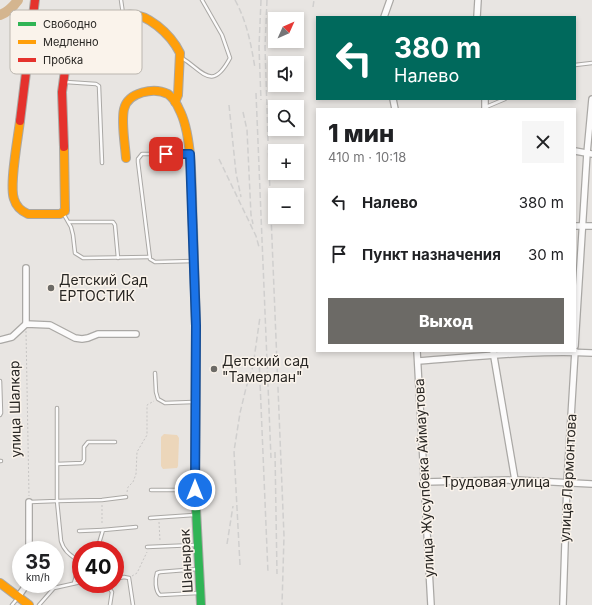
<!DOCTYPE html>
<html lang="ru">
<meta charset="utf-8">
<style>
body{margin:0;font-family:Inter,sans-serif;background:#f6f6f6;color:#202124;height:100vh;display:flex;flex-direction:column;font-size:15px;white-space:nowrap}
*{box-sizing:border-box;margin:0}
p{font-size:13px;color:#757577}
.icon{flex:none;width:22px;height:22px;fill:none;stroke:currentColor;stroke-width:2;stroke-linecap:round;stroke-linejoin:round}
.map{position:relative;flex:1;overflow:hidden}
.panel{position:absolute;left:316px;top:108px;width:260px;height:244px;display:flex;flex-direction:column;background:#fff;border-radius:0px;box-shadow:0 2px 6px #0003}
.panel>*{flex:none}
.hud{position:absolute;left:316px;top:16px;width:260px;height:84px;border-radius:0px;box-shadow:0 2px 6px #0003;background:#00695c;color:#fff;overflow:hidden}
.needle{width:26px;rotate:45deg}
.fabs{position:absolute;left:268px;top:12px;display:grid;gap:8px}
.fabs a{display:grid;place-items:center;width:36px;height:36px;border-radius:0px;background:#fff;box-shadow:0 2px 6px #0003;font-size:20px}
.speed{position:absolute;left:12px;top:541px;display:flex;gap:8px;font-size:20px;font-weight:700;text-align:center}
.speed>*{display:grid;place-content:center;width:52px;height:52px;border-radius:50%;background:#fff;box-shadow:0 2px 6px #0003;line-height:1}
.speed small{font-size:10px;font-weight:400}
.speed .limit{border:6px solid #d22;background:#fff;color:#111}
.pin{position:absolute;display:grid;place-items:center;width:34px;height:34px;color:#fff;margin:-17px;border-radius:8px;box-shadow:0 2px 6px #0006}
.me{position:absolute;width:44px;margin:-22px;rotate:0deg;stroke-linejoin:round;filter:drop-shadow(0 0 3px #0008)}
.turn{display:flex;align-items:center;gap:14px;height:84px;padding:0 12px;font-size:18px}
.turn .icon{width:52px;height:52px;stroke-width:2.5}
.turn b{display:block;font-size:28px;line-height:34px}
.round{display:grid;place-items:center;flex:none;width:42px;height:42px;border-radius:0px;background:#f6f6f6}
.headline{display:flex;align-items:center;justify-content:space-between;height:68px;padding:0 12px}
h1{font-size:24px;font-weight:800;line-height:30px}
.primary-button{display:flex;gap:8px;margin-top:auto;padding:8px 12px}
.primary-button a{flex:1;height:46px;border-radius:0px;background:#6c6a66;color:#fff;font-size:16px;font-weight:800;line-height:46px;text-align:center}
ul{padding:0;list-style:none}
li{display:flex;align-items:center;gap:12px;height:52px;padding:0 12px}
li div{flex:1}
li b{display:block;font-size:15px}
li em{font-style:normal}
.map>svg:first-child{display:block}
.green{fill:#ecd6ba}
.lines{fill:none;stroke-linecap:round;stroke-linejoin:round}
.river{stroke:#d4b58f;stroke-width:10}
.lane-casing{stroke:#aaa8a5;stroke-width:4.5}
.street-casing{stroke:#aaa8a5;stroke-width:8}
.fast-casing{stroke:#aaa8a5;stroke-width:10}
.slow-casing{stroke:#aaa8a5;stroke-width:10}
.jam-casing{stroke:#aaa8a5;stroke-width:10}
.path{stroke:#c7c5c4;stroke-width:1;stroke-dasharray:2 2;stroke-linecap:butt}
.lane{stroke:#fcfbfb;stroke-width:2.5}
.street{stroke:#fcfbfb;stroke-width:5.5}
.fast{stroke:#30b455;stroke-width:8}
.slow{stroke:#ff9f0a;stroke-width:8}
.jam{stroke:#e5322d;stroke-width:8}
.rail{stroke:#d0cfce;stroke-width:1.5;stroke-dasharray:6 3;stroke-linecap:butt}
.route-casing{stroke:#114b97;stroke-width:10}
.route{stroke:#1a73e8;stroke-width:7}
.poi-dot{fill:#6c6a66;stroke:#faf3eb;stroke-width:1.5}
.labels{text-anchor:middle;stroke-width:3;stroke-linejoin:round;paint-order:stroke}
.poi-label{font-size:14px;fill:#292724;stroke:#faf3eb;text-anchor:start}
.street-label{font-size:14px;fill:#292724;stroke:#faf3eb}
.key{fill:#faf3eb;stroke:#bbb6af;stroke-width:1}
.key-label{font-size:11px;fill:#292724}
</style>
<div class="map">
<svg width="592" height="605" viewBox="0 0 592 605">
<rect width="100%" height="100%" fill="#e8e5e2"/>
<polygon class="green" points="164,434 177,435 179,438 178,466 177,468 163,469 161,466 161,437"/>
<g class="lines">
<path class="river" d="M0,15C8,12 13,7 18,0"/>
<g class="lane-casing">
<g id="lane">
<polyline points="121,0 123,14"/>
<path d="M182,58C203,71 212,92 230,58L222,35L202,0"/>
<polyline points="575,65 592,63"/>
<polyline points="66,82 96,84 99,86 102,163"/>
<polyline points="486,107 505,99"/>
<polyline points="189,154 142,154 138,159 138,162 150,259 155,262 193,261"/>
<polyline points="63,213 71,227 73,235 75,253 83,258 149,257"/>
<polyline points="69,222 113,222 115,225 118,258"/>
<polyline points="155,373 156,392 158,399 165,403 193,402"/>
<polyline points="0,381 1,413 0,415"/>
<polyline points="0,461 1,461"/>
<polyline points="57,464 82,463 84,460 84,447 88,442 115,442"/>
<polyline points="151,490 193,490"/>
<polyline points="30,502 57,501 57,408"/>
<polyline points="150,518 194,515"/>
<polyline points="79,531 103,530"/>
<polyline points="147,547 195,545"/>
<polyline points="97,550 103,530 136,527"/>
<path d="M80,562C72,556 64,552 61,541L57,501L102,500L126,497"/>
<path d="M198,569L160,572L157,573C155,579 155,591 160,595L198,593"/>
<polyline points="115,579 124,577 129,578 133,605"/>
<polyline points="74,583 80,562"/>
<polyline points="106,584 112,592 110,605"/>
<polyline points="12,605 17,599"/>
<polyline points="39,605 54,588 81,582"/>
</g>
</g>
<g class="street-casing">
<g id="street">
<polyline points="384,17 390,0"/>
<polyline points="477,17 478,0"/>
<polyline points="393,99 395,109"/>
<polyline points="485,99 485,109"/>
<polyline points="575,151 592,154"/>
<polyline points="575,226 592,226"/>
<polyline points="26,268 26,324"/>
<polyline points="0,340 12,337 26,324 50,325 75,338 82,339 88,338 98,334 136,334"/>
<polyline points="575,346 587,153 592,99"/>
<polyline points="417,351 431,605"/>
<polyline points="493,351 515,480"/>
<path d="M418,361C475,357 535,350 592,353"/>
<polyline points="424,482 515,480 592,484"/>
<polyline points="29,502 29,550"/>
<polyline points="18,597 27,584"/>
<polyline points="563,605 567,483 575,351"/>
</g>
</g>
<g class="fast-casing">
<polyline id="fast" points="193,227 196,326 195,490 201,605"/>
</g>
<g class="slow-casing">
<g id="slow">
<path d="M125,15C147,11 171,35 180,53L178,95L175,102"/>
<path d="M20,121C18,138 9,185 14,199C16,206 21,211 28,214H60L65,211L64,147"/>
<path d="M126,158C125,144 121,122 124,109C128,92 154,87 168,94C172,97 177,104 179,109C194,137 191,194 193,227"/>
<polyline points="0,583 29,605"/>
</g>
</g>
<g class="jam-casing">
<g id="jam">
<polyline points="20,121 35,0"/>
<polyline points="64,147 62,92 67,56 72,33 76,26 84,22 110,19 125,15"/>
</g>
</g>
<g class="path">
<polyline points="26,331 29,496"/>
<polyline points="127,492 128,487 133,482 136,474 137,452 147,435 147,405 154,401"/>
<polyline points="102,505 102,525"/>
<polyline points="159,522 160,541"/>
<polyline points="132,576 137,573 147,552"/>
</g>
<use href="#lane" class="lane"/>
<use href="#street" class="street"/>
<use href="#fast" class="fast"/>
<use href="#slow" class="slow"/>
<use href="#jam" class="jam"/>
<g class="rail">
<path d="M235,0C247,22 251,44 255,68"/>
<polyline points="261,0 259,47 261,100"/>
<polyline points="267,0 265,47 268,141 284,536 282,605"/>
<polyline points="313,7 314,0"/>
<polyline points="256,93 271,458"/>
<polyline points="229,105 236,173 241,197"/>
<polyline points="243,112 247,130 251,215 253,224"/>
<polyline points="219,159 256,236 259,247"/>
<polyline points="259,358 268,573"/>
<polyline points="275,452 277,574"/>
<polyline points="227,544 233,506"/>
<polyline points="240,565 234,451 240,413 246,388 253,366 260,317"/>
</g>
</g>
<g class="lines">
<g class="route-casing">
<polyline id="route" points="166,154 190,154 196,326 195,490"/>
</g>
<use href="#route" class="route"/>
</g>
<g class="poi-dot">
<circle cx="51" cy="288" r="4"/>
<circle cx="214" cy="369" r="4"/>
</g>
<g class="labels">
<g class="poi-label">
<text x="59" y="285">Детский Сад<tspan x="59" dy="16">ЕРТОСТИК</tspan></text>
<text x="222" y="366">Детский сад<tspan x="222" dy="16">"Тамерлан"</tspan></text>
</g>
<g class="street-label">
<text transform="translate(15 409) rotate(-91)" y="5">улица Шалкар</text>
<text transform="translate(424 478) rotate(-93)" y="5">улица Жусупбека Аймаутова</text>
<text transform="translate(568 478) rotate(-87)" y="5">улица Лермонтова</text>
<text x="496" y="487">Трудовая улица</text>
<text transform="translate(186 561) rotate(-93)" y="5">Шанырак</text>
</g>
</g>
<rect x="10" y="10" width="132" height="64" rx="6" class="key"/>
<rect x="18" y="22" width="18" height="4" fill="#30b455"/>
<rect x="18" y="40" width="18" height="4" fill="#ff9f0a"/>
<rect x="18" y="58" width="18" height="4" fill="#e5322d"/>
<g class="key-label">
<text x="43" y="28">Свободно</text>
<text x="43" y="46">Медленно</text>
<text x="43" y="64">Пробка</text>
</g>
</svg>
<div class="fabs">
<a><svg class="needle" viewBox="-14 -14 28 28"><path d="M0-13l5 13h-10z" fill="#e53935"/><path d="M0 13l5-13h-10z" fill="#757577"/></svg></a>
<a><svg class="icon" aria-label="sound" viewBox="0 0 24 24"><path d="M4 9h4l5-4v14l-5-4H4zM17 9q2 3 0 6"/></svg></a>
<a><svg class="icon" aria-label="search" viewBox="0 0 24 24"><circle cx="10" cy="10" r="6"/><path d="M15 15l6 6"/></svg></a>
<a>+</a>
<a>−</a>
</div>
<div class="speed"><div>35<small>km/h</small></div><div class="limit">40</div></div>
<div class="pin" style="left:166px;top:154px;background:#d93025"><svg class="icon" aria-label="arrive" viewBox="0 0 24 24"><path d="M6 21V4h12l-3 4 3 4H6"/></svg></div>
<svg class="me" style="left:195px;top:490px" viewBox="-20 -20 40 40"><circle r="17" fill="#1a73e8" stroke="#fff" stroke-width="3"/><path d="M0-11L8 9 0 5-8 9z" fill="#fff"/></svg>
<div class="hud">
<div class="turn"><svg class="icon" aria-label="left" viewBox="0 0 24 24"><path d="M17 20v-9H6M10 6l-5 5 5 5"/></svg><div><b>380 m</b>Налево</div></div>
</div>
<section class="panel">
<div class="headline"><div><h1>1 мин</h1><p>410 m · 10:18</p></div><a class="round"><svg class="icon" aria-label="close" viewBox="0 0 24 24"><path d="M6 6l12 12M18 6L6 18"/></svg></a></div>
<ul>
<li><svg class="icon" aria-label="left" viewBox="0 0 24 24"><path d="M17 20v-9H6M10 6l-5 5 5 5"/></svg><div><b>Налево</b></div><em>380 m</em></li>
<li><svg class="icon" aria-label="arrive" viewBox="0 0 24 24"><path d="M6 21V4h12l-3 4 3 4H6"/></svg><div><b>Пункт назначения</b></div><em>30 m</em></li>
</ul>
<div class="primary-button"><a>Выход</a></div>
</section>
</div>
